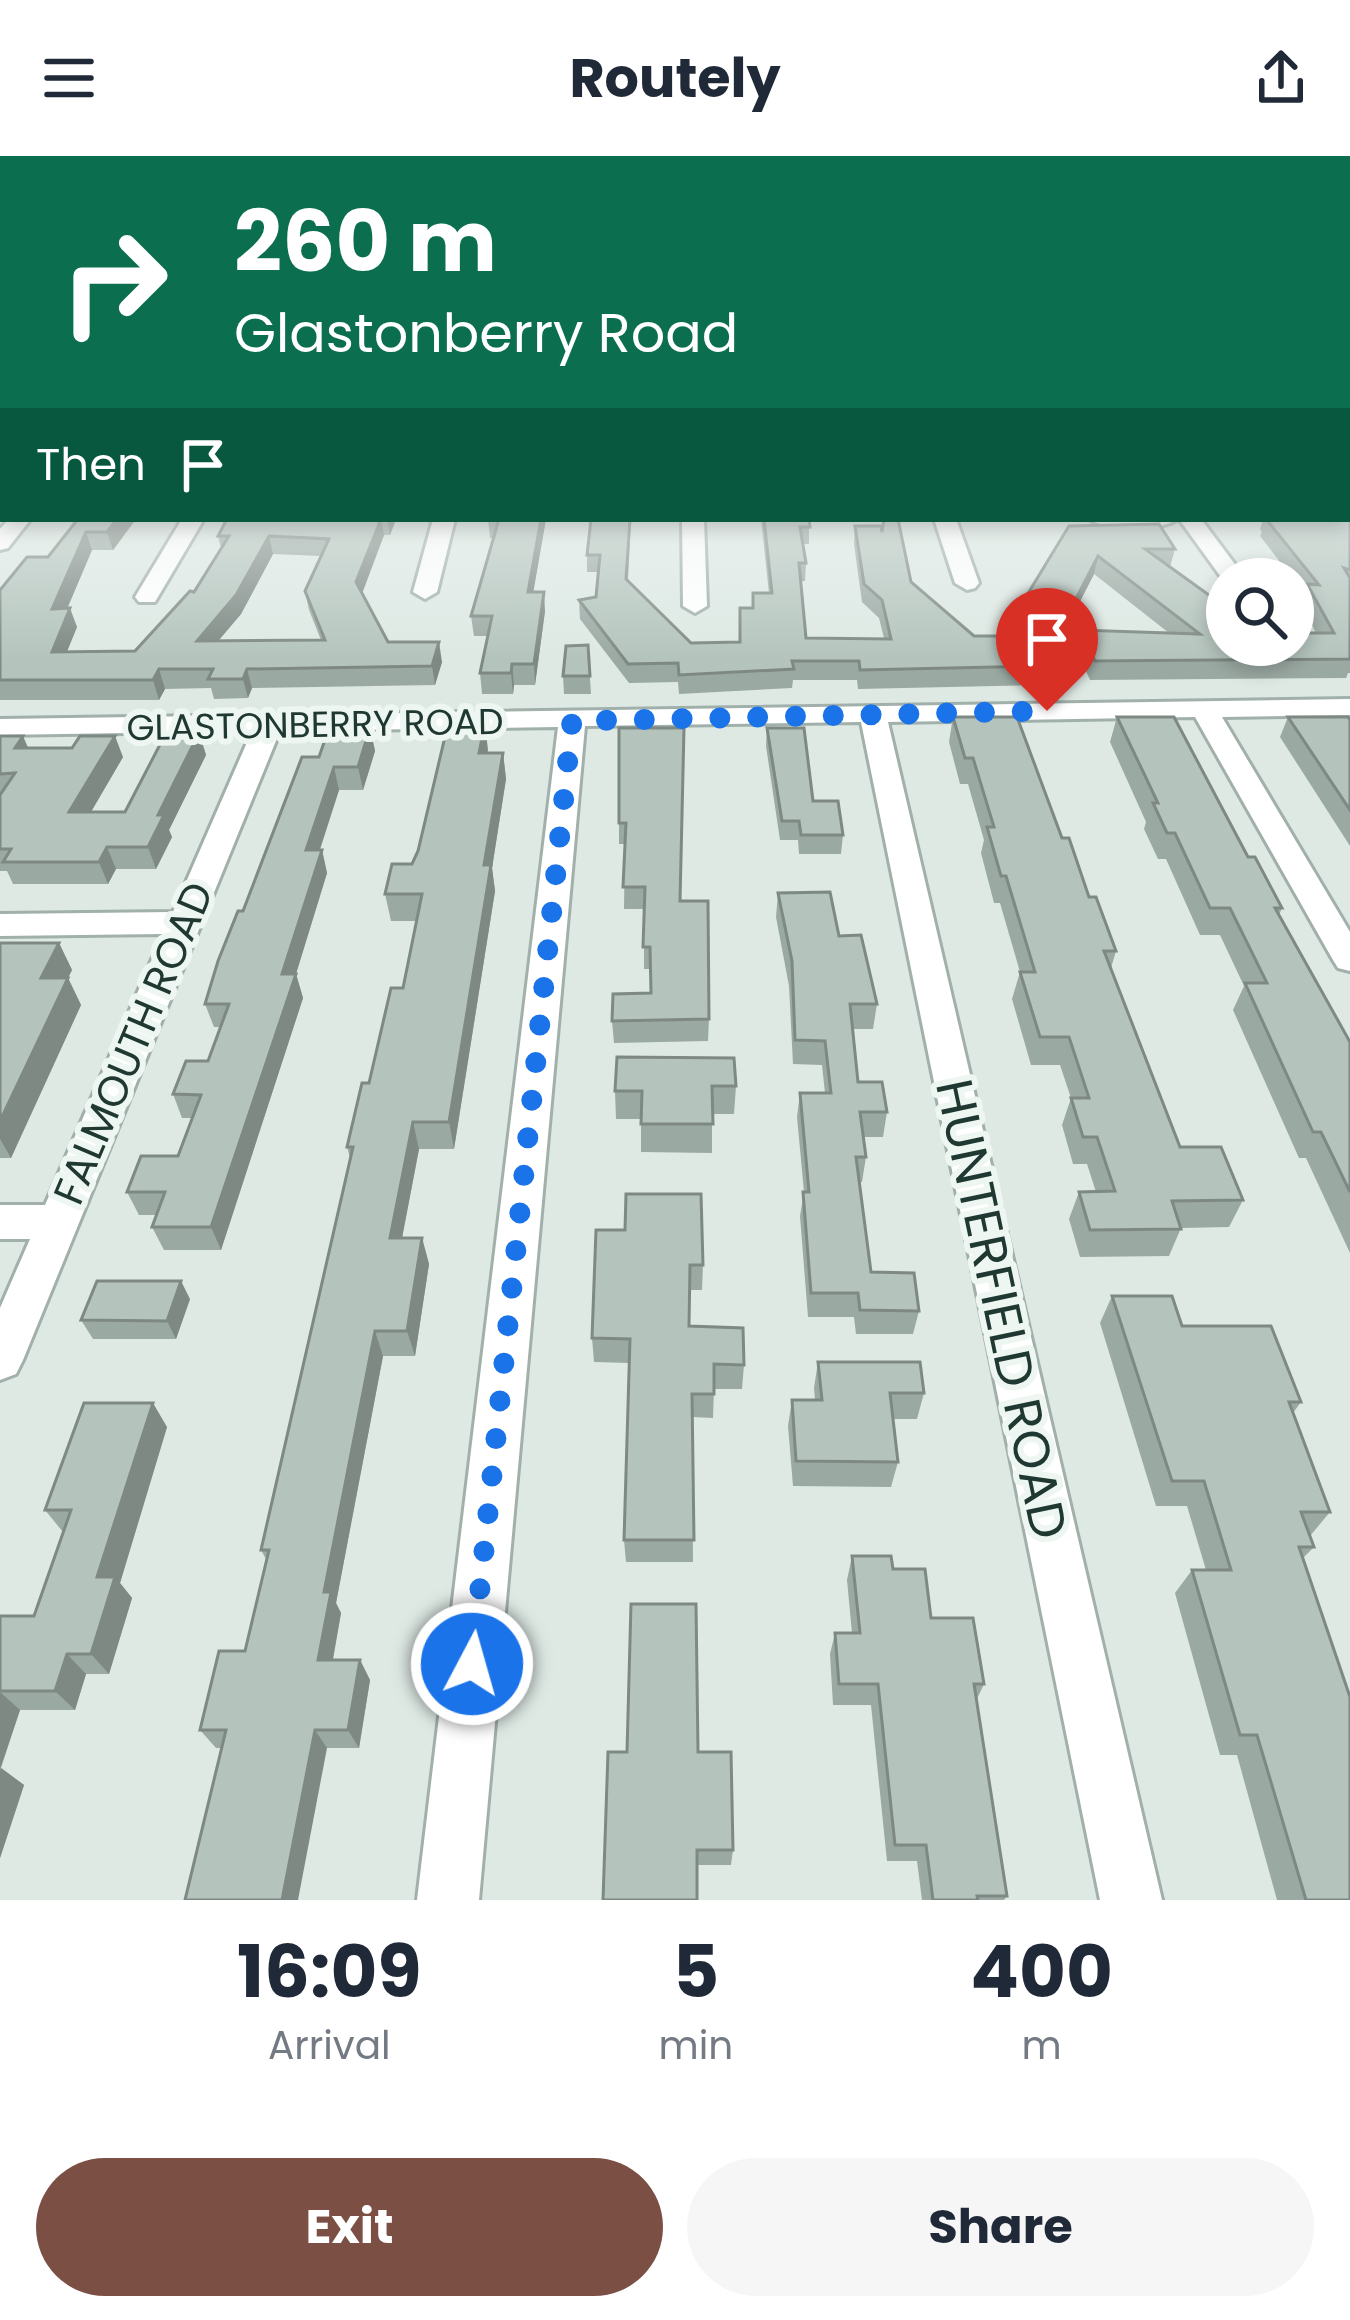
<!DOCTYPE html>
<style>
body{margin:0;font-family:Poppins,sans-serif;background:#f6f6f7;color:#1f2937;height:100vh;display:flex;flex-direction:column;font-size:45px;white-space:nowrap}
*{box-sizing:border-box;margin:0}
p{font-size:39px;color:#747a83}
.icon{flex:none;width:66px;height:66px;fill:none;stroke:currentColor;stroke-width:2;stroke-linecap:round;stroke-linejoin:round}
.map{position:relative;height:1744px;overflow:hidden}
.sheet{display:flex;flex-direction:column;background:#fff;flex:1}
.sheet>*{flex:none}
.banner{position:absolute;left:0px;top:0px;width:1350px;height:366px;box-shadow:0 6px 18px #0003;background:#0b6e4f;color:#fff;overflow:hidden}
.tools{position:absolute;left:1206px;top:402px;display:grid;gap:24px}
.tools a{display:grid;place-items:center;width:108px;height:108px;border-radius:50%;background:#fff;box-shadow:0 6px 18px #0003;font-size:60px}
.pin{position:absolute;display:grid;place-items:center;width:102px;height:102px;color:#fff;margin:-123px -51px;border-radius:50% 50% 50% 0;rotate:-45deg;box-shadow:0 0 12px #0007}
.pin .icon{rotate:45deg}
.me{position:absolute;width:132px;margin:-66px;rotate:6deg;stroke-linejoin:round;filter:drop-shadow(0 0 9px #0008)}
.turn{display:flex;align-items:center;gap:42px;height:252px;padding:0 36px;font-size:54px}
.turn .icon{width:156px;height:156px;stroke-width:2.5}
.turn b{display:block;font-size:84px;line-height:102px}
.then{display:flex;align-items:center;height:114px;padding:0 36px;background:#0003;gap:24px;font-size:45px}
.eta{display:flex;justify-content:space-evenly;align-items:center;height:204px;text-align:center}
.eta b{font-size:72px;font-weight:700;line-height:84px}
.cta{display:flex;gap:24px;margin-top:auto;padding:24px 36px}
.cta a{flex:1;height:138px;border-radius:72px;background:#7c4f45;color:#fff;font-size:48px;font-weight:700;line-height:138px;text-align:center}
.cta a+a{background:#f6f6f7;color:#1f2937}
header{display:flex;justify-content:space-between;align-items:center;height:156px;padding:0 36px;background:#fff;font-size:54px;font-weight:700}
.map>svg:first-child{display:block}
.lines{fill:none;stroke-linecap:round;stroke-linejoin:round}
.minor-casing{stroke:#a1b0ab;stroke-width:6}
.minor{fill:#fff;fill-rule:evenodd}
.wall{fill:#9ba9a3;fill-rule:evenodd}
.shaded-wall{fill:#7e8984}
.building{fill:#b4c4bd;stroke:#7e8984;stroke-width:3;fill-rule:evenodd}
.route{stroke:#1a73e8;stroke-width:21;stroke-dasharray:0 37.8}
.labels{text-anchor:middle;stroke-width:12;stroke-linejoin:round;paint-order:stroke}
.far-street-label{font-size:36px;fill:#203832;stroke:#eef6f2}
.street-label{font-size:42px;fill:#203832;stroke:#eef6f2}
.near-street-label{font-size:51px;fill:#203832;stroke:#eef6f2}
</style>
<header><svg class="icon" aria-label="menu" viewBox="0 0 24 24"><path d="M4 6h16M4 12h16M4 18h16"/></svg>Routely<svg class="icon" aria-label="share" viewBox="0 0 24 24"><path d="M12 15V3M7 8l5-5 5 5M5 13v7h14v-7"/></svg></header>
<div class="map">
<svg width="1350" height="1744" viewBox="0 0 1350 1744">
<rect width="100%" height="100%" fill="#dee9e4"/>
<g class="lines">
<g class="minor-casing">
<g id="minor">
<rect x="1347" y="335" width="3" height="12"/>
<polygon points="9,363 31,363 8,392 0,394 0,373"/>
<polygon points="182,363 204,363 155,446 139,446 135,441"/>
<polygon points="433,363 455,363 437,436 425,443 413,436"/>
<polygon points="682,363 704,363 707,450 695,457 683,450"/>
<polygon points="934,363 956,363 979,427 975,432 967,434 955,427"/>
<path d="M1089,363H1178C1161,375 1106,375 1089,363Z"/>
<polygon points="1179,363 1201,363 1246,423 1227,423 1226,428"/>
<polygon points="1350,543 1350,559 1222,561 1350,776 1350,815 1338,812 1333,804 1195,561 888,566 1162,1744 1100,1744 861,566 585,570 479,1744 417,1744 558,571 280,575 23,1204 16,1218 0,1224 0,1152 30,1083 0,1083 0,1049 45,1049 163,778 0,780 0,758 173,756 252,575 0,579 0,563"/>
</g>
</g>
<use href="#minor" class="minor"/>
</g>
<g class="wall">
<polygon points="1347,280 1350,280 1350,308 1347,305"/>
<polygon points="1350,350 1350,517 1348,517 1346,522 1090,524 1076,493 1080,474 1169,477 1094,418 1045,514 1040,514 1037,529 858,533 857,524 793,524 792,532 679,538 678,526 629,527 580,463 579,444 596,441 598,416 587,416 587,399 591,363 631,363 628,424 691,487 739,486 740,452 752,452 753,437 769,437 761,363 809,363 809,388 803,388 806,407 805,425 801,425 806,482 884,482 879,462 862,446 854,388 855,370 911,426 974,480 1002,480 1069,370 1175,393 1170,411 1227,489 1316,477 1301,447 1304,437 1260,380 1262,376 1260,373 1263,363 1347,363"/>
<path d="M78,363H136L113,394H92L67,452L77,471L67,495H135L194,436L221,392L218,380L227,363H396L390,379H384L362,438L388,486L442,506L435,529L252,532L248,542L214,543L211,532L165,533L159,544H0V434L48,401ZM273,398L321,400L305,435L309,454L321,484L218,485L241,458Z"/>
<polygon points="488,363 546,363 533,436 545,455 535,529 514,529 513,538 482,538 480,517 488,480 474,480 471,460 493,382 490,382"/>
<polygon points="588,489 591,538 564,538 563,520"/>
<polygon points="953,561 1062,682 1116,795 1111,812 1180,991 1243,1044 1229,1071 1181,1072 1169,1100 1080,1101 1069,1063 1079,1036 1096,1036 1087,1008 1073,1008 1062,969 1071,942 1060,909 1031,909 1012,843 1020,816 1000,747 994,747 981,697 984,684 968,628 960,628 949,586"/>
<polygon points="1117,561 1248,701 1282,752 1279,759 1350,886 1350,1097 1306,1002 1299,1002 1233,854 1244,830 1220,779 1200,779 1166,703 1158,703 1144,673 1146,666 1110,586"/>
<polygon points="1288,561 1350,564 1350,690 1280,581"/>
<polygon points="485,568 487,597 503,597 506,623 492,712 495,735 454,993 419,993 402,1082 422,1082 429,1108 415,1200 383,1200 336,1447 341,1457 333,1504 360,1504 370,1524 359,1592 216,1592 200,1574 245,1495 266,1403 261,1394 350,1002 347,991 403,832 417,765 391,765 385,738 412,708"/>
<polygon points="370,572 375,595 363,634 339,634 320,694 322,694 327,717 296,818 303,842 221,1094 164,1094 152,1071 157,1059 139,1059 127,1036 178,1000 192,962 182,962 173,938 208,905 221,871 214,871 205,848 243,755 319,601"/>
<polygon points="619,572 681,745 709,863 708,885 614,887 612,865 651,837 650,813 644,813 644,753 624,753 625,688 619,688"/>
<polygon points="767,572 813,645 843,679 841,698 799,698 798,684 780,684 766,590"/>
<polygon points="199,577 206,599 169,674 172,681 156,713 116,713 108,728 13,728 7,715 0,715 0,580 28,592 123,601 91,656 125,656"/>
<polygon points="778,737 839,780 877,848 873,873 853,873 858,926 887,956 883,981 863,981 866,1001 862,1026 860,1026 871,1116 919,1155 913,1178 856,1178 854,1161 808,1161 800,1060 804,1036 797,961 800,937 825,937 822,909 793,908 789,830 776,761"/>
<polygon points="0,787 59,787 72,814 68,822 81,849 11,1002 0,1002"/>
<polygon points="617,901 736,930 734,958 712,958 712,997 641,996 641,963 616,963 615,935"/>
<polygon points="596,1074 703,1109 702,1134 689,1134 689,1170 744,1209 742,1233 714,1233 713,1262 692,1261 693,1406 626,1406 624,1384 629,1207 594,1206 592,1182"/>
<polygon points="1112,1140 1182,1170 1301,1246 1293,1257 1330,1356 1310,1380 1314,1391 1303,1402 1350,1744 1277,1744 1237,1599 1220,1599 1175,1437 1192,1414 1206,1414 1187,1350 1156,1350 1100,1167"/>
<polygon points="190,1143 176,1183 93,1183 81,1164"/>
<polygon points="818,1206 924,1237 917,1263 893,1263 898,1306 891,1331 793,1330 788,1270 792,1244 815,1244 814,1232"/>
<polygon points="167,1271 120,1427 132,1442 109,1518 86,1518 75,1554 20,1554 1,1612 24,1629 0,1702 0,1460 34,1460 63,1376 45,1354"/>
<polygon points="852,1400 893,1413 984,1528 977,1543 1007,1740 1004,1744 922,1744 917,1705 887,1705 871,1549 833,1549 830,1498 835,1477 852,1477 847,1424"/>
<polygon points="698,1596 733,1694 731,1709 697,1709"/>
</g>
<g class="shaded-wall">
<polygon points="3,298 3,319 0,322 0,301"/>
<polygon points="117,363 136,363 113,394 107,376"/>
<polygon points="381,363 384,379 359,445 356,426"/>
<polygon points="387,363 396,363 390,379"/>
<polygon points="541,363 546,363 530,455 528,436"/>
<polygon points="86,376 92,394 59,472 52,453"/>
<polygon points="269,380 273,398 241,458 202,504 197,485"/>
<polygon points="1098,400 1094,418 1045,514 1049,495"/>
<polygon points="544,436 545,455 535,529 534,508"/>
<polygon points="70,452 77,471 59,515 52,496"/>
<polygon points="439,486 442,506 435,529 432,510"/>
<polygon points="512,508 514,529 513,538 511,517"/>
<polygon points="159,513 165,533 159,544 153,524"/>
<polygon points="247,513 252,532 248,542 243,523"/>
<polygon points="485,568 488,594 482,623 479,597"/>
<polygon points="370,572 375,595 363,634 358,611"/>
<polygon points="199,577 206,599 169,674 172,681 156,713 148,691 158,659"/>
<polygon points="23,580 32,601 15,592"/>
<polygon points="115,580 123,601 78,678 69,656"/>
<polygon points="503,597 506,623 492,712 495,735 454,993 449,966 484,709"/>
<polygon points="334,611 339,634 312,717 306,694"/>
<polygon points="107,691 116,713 108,728 99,706"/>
<polygon points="322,694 327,717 295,821 296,818 303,842 221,1094 211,1071 282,818"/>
<polygon points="59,787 72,814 54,849 41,822"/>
<polygon points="68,822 81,849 11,1002 0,983 0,965"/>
<polygon points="413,966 419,993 397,1108 390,1082"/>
<polygon points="422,1082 429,1108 415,1200 407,1175"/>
<polygon points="181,1125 190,1143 176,1183 167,1165"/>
<polygon points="375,1175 383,1200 336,1447 341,1457 329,1524 318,1504 324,1436"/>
<polygon points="153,1247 167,1271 120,1427 132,1442 109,1518 91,1498 97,1421"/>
<polygon points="67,1498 86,1518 75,1554 55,1535"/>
<polygon points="360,1504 370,1524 359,1592 348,1574"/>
<polygon points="0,1536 20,1554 0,1613"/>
<polygon points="315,1574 327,1592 298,1744 282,1744"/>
<polygon points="1,1612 24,1629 0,1702 0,1615"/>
</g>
<g class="building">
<polygon points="0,260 3,260 3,298 0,301"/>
<polygon points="1347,350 1350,350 1350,414 1344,412 1350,422 1350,503 1095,505 1080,474 1200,478 1098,400 1049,495 1035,495 1041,510 860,514 859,505 792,505 794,513 679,519 678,507 628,508 579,444 596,441 600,399 587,399 591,363 630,363 626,423 691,487 740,486 740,452 753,452 753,437 772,437 764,363 809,363 810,371 800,371 806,407 799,407 806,482 891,483 882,444 864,428 855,370 881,370 882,376 884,363 898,363 911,426 974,480 1002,480 1069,370 1159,368 1175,393 1145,393 1227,452 1227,489 1293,489 1293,477 1334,477 1307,428 1319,429 1266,363 1347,363"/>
<path d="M78,363H117L107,376H86L52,453L70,452L52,496L135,495L190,435L194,436L229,380H218L227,363H381L356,426L388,486H439L432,510L247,513L243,523H208L213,513H159L153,524H0V434L27,401H48ZM269,380L329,383L305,435L325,484L197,485L236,439Z"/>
<polygon points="499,363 541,363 528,436 544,436 534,508 512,508 511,517 480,517 492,460 471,460"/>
<polygon points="588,489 590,520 563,520 566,490"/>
<polygon points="953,561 1017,561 1062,682 1069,682 1089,741 1096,741 1116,795 1104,795 1180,991 1221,991 1243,1044 1172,1045 1181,1073 1090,1074 1079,1036 1115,1035 1097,981 1083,981 1071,942 1089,942 1069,881 1040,881 1020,816 1035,816 1006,720 1001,720 987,671 994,671 973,602 965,602"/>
<polygon points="1117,561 1174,561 1248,701 1255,701 1282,752 1275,752 1350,886 1350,1036 1321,976 1313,976 1245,827 1267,827 1230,752 1210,752 1175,677 1167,677 1153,647 1158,647"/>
<polygon points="1288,561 1348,561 1350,564 1350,654"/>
<polygon points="448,568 485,568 479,597 503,597 484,709 491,709 449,966 413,966 390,1082 422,1082 407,1175 375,1175 324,1436 331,1436 318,1504 360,1504 348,1574 315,1574 282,1744 185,1744 226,1574 200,1574 219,1495 245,1495 269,1394 261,1394 353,991 347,991 362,927 369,927 391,832 403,832 422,738 385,738 392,708 412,708 418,695"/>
<polygon points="329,572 370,572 358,611 334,611 306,694 322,694 282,818 296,818 211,1071 152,1071 165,1036 127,1036 141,1000 178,1000 201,939 173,938 186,905 208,905 229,848 205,848 218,805 238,755 243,755 302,601 319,601"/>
<polygon points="619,572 684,572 680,745 708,745 709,863 612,865 613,838 651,837 650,791 643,791 645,731 623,731 626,667 619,667"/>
<polygon points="767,572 804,572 813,645 838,645 843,679 801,679 799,665 782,665"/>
<polygon points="166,577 199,577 158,659 164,659 148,691 107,691 99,706 3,706 11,693 0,693 0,639 15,617 0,618 0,580 23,580 15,592 72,592 80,580 115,580 69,656 125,656"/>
<polygon points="830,736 839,780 861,779 877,848 850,848 858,926 882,926 887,956 860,956 866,1001 856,1001 871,1116 914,1117 919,1155 860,1154 858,1137 811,1137 803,1036 809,1036 800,937 831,937 825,885 795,884 792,805 778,737"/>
<polygon points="0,787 59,787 41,822 68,822 0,965"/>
<polygon points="617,901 734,902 736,930 712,930 713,968 641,968 642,935 615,935"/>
<polygon points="626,1038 701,1038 703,1109 690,1109 689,1170 743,1172 744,1209 714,1208 714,1238 692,1238 694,1384 624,1384 630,1183 592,1182 596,1074 625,1074"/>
<polygon points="97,1125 181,1125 167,1165 81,1164"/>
<polygon points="1112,1140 1172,1140 1182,1170 1271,1170 1301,1246 1289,1246 1330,1356 1301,1356 1314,1391 1299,1391 1350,1541 1350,1744 1306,1744 1257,1579 1240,1579 1192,1414 1231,1414 1204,1325 1172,1325"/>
<polygon points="818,1206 920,1206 924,1237 890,1237 898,1306 796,1305 792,1244 822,1244"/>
<polygon points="84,1247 153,1247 97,1421 115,1421 91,1498 67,1498 55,1535 0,1535 0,1460 34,1460 71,1354 45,1354"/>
<polygon points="852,1400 891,1400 893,1413 925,1413 931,1462 973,1462 984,1528 974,1528 1007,1740 977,1740 978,1744 933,1744 926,1689 895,1689 878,1528 839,1528 835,1477 860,1477"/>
<polygon points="631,1448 696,1448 698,1596 731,1596 733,1694 697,1694 697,1744 603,1744 608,1596 627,1596"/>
</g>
<linearGradient id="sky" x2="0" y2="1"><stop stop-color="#81bade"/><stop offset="0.52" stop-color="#f0f5f3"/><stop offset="1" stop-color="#f0f5f3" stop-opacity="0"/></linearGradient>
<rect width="1350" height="504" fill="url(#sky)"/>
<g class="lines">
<polyline class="route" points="472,1508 572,565 1047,555"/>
</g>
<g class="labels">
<g class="far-street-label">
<text transform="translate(315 568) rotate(-1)" y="13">GLASTONBERRY ROAD</text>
</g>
<g class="street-label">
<text transform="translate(133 887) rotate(-67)" y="15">FALMOUTH ROAD</text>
</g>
<g class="near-street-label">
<text transform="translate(1002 1153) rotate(78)" y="18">HUNTERFIELD ROAD</text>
</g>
</g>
</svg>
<div class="tools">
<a><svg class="icon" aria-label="search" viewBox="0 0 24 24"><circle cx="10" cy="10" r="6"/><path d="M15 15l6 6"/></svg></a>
</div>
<div class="pin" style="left:1047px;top:555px;background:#d93025"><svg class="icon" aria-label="arrive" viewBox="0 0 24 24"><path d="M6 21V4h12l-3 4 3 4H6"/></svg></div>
<svg class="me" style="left:472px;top:1508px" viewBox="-20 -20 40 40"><circle r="17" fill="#1a73e8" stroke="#fff" stroke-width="3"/><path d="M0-11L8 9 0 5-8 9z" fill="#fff"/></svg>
<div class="banner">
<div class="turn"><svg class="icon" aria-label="right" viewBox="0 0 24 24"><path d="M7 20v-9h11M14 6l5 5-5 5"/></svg><div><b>260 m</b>Glastonberry Road</div></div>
<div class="then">Then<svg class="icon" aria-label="arrive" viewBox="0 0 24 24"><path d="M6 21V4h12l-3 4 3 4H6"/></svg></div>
</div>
</div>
<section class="sheet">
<div class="eta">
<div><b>16:09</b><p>Arrival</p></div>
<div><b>5</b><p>min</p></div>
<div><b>400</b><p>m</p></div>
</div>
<div class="cta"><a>Exit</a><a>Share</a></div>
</section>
